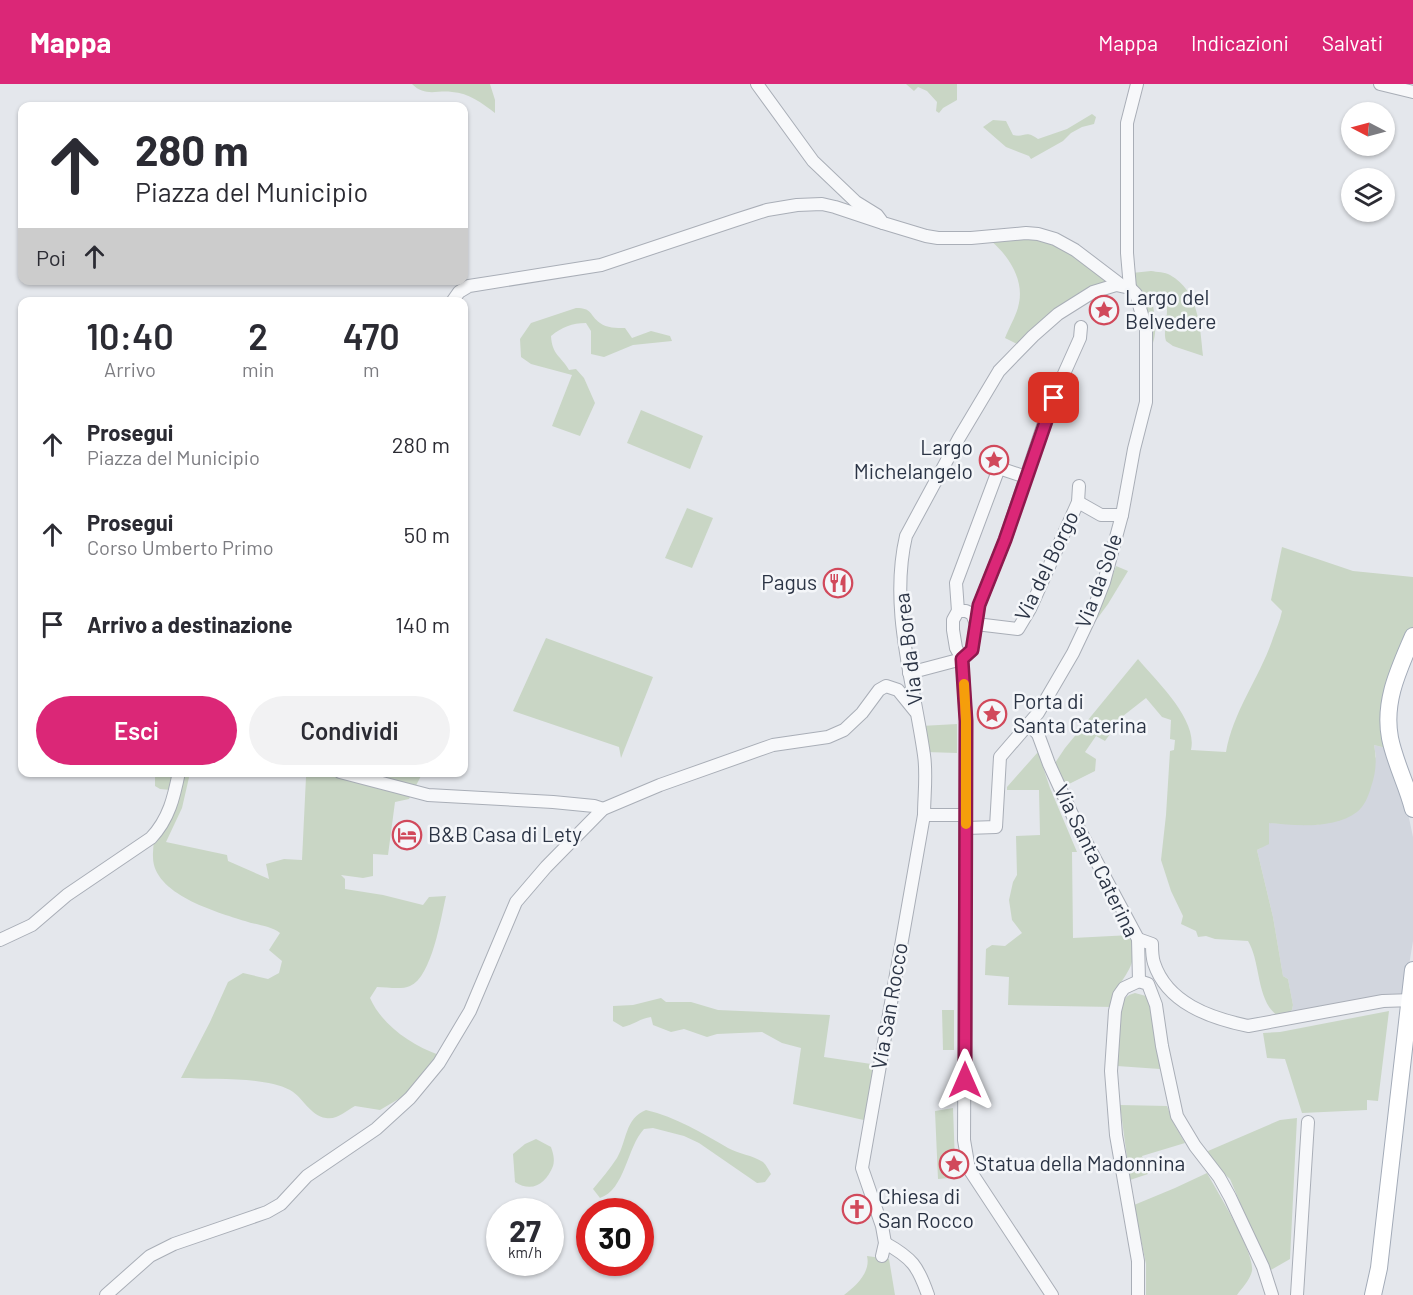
<!DOCTYPE html>
<html lang="it">
<style>
body{margin:0;font-family:Barlow,sans-serif;background:#f2f2f3;color:#2b2b33;height:100vh;display:flex;flex-direction:column;font-size:22px;white-space:nowrap}
*{box-sizing:border-box;margin:0}
p{font-size:20px;color:#7c7c81}
.icon{flex:none;width:33px;height:33px;fill:none;stroke:currentColor;stroke-width:2;stroke-linecap:round;stroke-linejoin:round}
.map{position:relative;flex:1;overflow:hidden}
.side{position:absolute;left:18px;top:213px;width:450px;height:480px;display:flex;flex-direction:column;background:#fff;border-radius:12px;box-shadow:0 2px 4px #0004}
.side>*{flex:none}
.guide{position:absolute;left:18px;top:18px;width:450px;height:183px;border-radius:12px;box-shadow:0 2px 4px #0004;background:#fff;color:#2b2b33;overflow:hidden}
.needle{width:39px;rotate:276deg}
.buttons{position:absolute;left:1341px;top:18px;display:grid;gap:12px}
.buttons a{display:grid;place-items:center;width:54px;height:54px;border-radius:50%;background:#fff;box-shadow:0 2px 4px #0004;font-size:30px}
.speed{position:absolute;left:486px;top:1114px;display:flex;gap:12px;font-size:30px;font-weight:700;text-align:center}
.speed>*{display:grid;place-content:center;width:78px;height:78px;border-radius:50%;background:#fff;box-shadow:0 2px 4px #0004;line-height:1}
.speed small{font-size:15px;font-weight:400}
.speed .limit{border:9px solid #d22;background:#fff;color:#111}
.pin{position:absolute;display:grid;place-items:center;width:51px;height:51px;color:#fff;margin:-26px;border-radius:12px;box-shadow:0 3px 9px #0006}
.me{position:absolute;width:66px;margin:-33px;rotate:0deg;stroke-linejoin:round;filter:drop-shadow(0 0 4px #0008)}
.turn{display:flex;align-items:center;gap:21px;height:126px;padding:0 18px;font-size:27px}
.turn .icon{width:78px;height:78px;stroke-width:2.5}
.turn b{display:block;font-size:42px;line-height:51px}
.then{display:flex;align-items:center;height:57px;padding:0 18px;background:#0003;gap:12px;font-size:22px}
.eta{display:flex;justify-content:space-evenly;align-items:center;height:102px;text-align:center}
.eta b{font-size:36px;font-weight:600;line-height:42px}
.primary-button{display:flex;gap:12px;margin-top:auto;padding:12px 18px}
.primary-button a{flex:1;height:69px;border-radius:36px;background:#db2777;color:#fff;font-size:24px;font-weight:600;line-height:69px;text-align:center}
.primary-button a+a{background:#f2f2f3;color:#2b2b33}
ul{padding:0;list-style:none}
li{display:flex;align-items:center;gap:18px;height:90px;padding:0 18px}
li div{flex:1}
li b{display:block;font-size:22px}
li em{font-style:normal}
header{display:flex;align-items:center;gap:36px;box-sizing:border-box;height:84px;padding:0 30px;background:#db2777;color:#fff}
header strong{font-size:28px}
nav{display:flex;gap:33px;margin-inline-start:auto;font-size:21px}
.map>svg:first-child{display:block}
.built{fill:#d2d6de}
.green{fill:#c9d6c5}
.lines{fill:none;stroke-linecap:round;stroke-linejoin:round}
.minor-casing{stroke:#a9aeb7;stroke-width:14}
.major-casing{stroke:#a3abb8;stroke-width:18}
.minor{stroke:#f7f8fa;stroke-width:12}
.major{stroke:#fff;stroke-width:16}
.route-casing{stroke:#8e194d;stroke-width:15}
.route{stroke:#db2777;stroke-width:10}
.slow{stroke:#f59e0b;stroke-width:10}
.labels{text-anchor:middle;stroke-width:5;stroke-linejoin:round;paint-order:stroke}
.poi-label{font-size:21px;fill:#2b3445;stroke:#f4f6f9;text-anchor:start}
.street-label{font-size:21px;fill:#2b3445;stroke:#f4f6f9}
</style>
<header>
<strong>Mappa</strong>
<nav><a>Mappa</a><a>Indicazioni</a><a>Salvati</a></nav>
</header>
<div class="map">
<svg width="1413" height="1211" viewBox="0 0 1413 1211">
<rect width="100%" height="100%" fill="#e4e7ec"/>
<polygon class="built" points="1374,661 1386,664 1405,715 1413,753 1413,857 1404,912 1285,931 1292,926 1293,921 1288,895 1283,892 1273,833 1257,766 1261,764 1269,739 1318,741 1376,673"/>
<g class="green">
<path d="M412,0H490L495,16V29C482,19 469,9 452,8C436,6 425,13 412,0Z"/>
<polygon points="906,0 957,0 957,16 943,24 939,29 936,27 937,18 927,7 918,3 914,7"/>
<path d="M1092,30L1096,33L1094,40L1082,43L1071,49L1063,57L1031,75L1029,72L1006,63L983,43L993,36L1006,37L1013,51C1025,54 1025,45 1038,55L1067,45Z"/>
<path d="M1038,154L1064,163L1111,197L1092,203L1071,214L1017,260L1005,254C1009,243 1017,231 1019,219C1024,195 1008,171 991,157Z"/>
<path d="M1151,187C1157,188 1165,188 1170,191C1199,207 1200,243 1203,272L1173,262L1166,257C1161,241 1178,212 1153,209L1151,212C1155,232 1159,248 1150,267L1132,189Z"/>
<path d="M576,224C593,224 589,231 600,239C607,244 616,244 625,244L632,254L651,247L670,252L672,257L633,261L604,273L591,270V247L586,239C572,239 562,243 551,252C552,271 561,272 569,286L576,285L584,294L595,319L580,352L552,342L572,291L531,280L521,273L520,255L531,239Z"/>
<polygon points="641,326 703,352 690,385 627,359"/>
<polygon points="687,424 713,434 692,484 665,474"/>
<path d="M1282,463L1353,487L1413,493V545L1386,664L1374,661C1377,676 1376,689 1371,703C1369,711 1364,723 1357,728C1335,745 1296,742 1269,739V760L1257,766L1273,833L1283,892L1288,895L1293,921L1292,926L1285,931L1278,932C1256,917 1261,878 1248,857L1215,855L1206,852L1198,853L1196,847L1181,840L1183,832L1171,807L1161,776L1166,731L1170,667L1174,666L1175,656L1170,655L1171,636L1162,633L1146,614L1123,632L1105,657L1096,652L1085,668L1096,675L1095,687L1063,703L1053,682L1065,664L1138,575C1156,597 1198,635 1191,666L1226,668C1233,627 1260,593 1273,554C1276,545 1280,537 1282,527L1271,516Z"/>
<polygon points="1116,482 1128,487 1108,520 1094,539"/>
<polygon points="546,554 653,593 621,674 619,663 513,627"/>
<polygon points="957,640 957,669 926,668 921,642"/>
<path d="M1038,668L1050,704L1077,768H1072L1073,854L1131,851C1141,890 1116,890 1113,923L1008,921L1009,893L985,891L986,865L992,861L1005,862L1022,849L1012,836L1009,816L1013,798L1017,791L1016,752L1040,751L1039,706H1007V703Z"/>
<path d="M412,688L422,690L409,715L395,718L388,771L373,770V792L363,794L341,791L345,795V805L383,811L423,821L429,813L446,812C441,833 432,893 410,902C401,906 387,903 377,903L370,914C382,941 411,961 439,971L407,1010L380,1026L355,1022C346,1027 337,1036 326,1034C310,1032 303,1013 290,1006C262,992 212,996 181,994L210,938L228,898L243,889L268,895L279,889L282,877L269,866L280,849C271,842 256,841 245,837C216,828 153,810 153,773C152,750 164,727 171,706L160,705L155,702V689H190L182,724L166,758L227,771L228,777L269,795L266,780L284,775L302,776L306,693L290,689Z"/>
<path d="M1135,909L1146,912L1149,919L1160,985L1117,982L1120,924C1123,916 1126,911 1135,909Z"/>
<path d="M661,914L666,918H691L718,926L830,931L824,973L878,981L868,1037L793,1020L801,964L782,959L762,948L717,950L707,953L684,945L671,948L653,941L651,933C641,934 633,941 623,943L613,937V922L633,921Z"/>
<polygon points="942,926 954,926 954,966 943,966"/>
<polygon points="1389,927 1378,1017 1367,1016 1367,1026 1302,1029 1285,975 1267,974 1263,949 1280,948"/>
<polygon points="1120,1021 1167,1022 1174,1040 1185,1059 1142,1072 1148,1090 1130,1096"/>
<polygon points="953,1024 955,1079 961,1093 938,1095 935,1027"/>
<path d="M646,1026C676,1033 702,1049 728,1064C739,1070 752,1071 763,1078C767,1082 768,1085 771,1090L765,1098L757,1099L699,1059L684,1052L653,1044L644,1045C627,1063 625,1106 600,1114L593,1105C601,1095 610,1085 617,1074C627,1057 625,1034 646,1026Z"/>
<polygon points="1297,1034 1290,1175 1269,1187 1230,1095 1211,1078 1208,1067 1280,1036"/>
<path d="M536,1055L551,1063C553,1069 555,1075 553,1082C546,1100 532,1109 515,1098L513,1070L525,1060Z"/>
<path d="M1207,1089C1217,1107 1255,1169 1252,1187C1250,1196 1242,1204 1237,1211H1146V1180L1134,1121L1175,1104Z"/>
<path d="M867,1172L889,1175L895,1211H844C856,1202 871,1188 867,1172Z"/>
</g>
<g class="lines">
<g class="minor-casing">
<g id="minor">
<polyline points="757,0 813,77 856,118 877,131 883,139 926,152 938,154 971,154 1026,149 1038,150 1055,155 1075,166 1121,201"/>
<polyline points="1380,0 1413,8"/>
<polyline points="1130,204 1127,169 1127,39 1137,0"/>
<polyline points="452,218 459,208 469,202 601,181 736,136 767,126 797,121 822,120 835,123 883,139"/>
<polyline points="1078,418 1101,431 1122,431"/>
<polyline points="958,527 956,499 999,384 1026,393"/>
<polyline points="976,540 972,530 966,527 958,527 953,536 953,546 956,564 962,575 966,637 964,1056 969,1085 1052,1211"/>
<polyline points="976,540 1018,545 1030,525 1074,427 1078,418 1079,402"/>
<polyline points="909,589 962,575 972,566 979,521 1005,456 1050,321 1080,254 1081,243"/>
<polyline points="1028,640 1038,650 1049,680 1077,741 1138,855 1139,897"/>
<polyline points="340,688 428,711 553,718 594,722 603,725"/>
<polyline points="924,731 966,731"/>
<polyline points="966,744 996,743 1000,673 1038,629 1073,569 1091,531 1104,498 1122,431 1134,365 1146,318 1146,245 1136,210 1130,204"/>
<path d="M1138,855L1152,860C1152,866 1152,873 1154,879C1167,919 1210,934 1248,942L1383,917L1413,916"/>
<path d="M0,856L32,841L67,811L151,754C169,735 174,713 179,688"/>
<polyline points="1139,897 1148,900 1156,921 1162,962 1177,1032 1195,1062 1219,1093 1230,1113 1263,1183 1272,1211"/>
<path d="M885,1159C912,1174 918,1182 928,1211"/>
<path d="M882,1172L885,1159L882,1142L862,1084L924,731C924,712 927,691 924,671C914,599 889,525 906,452L959,354L999,287L1033,252L1058,230L1093,208L1116,201L1130,204"/>
<polyline points="106,1211 150,1172 174,1160 267,1128 281,1120 307,1092 376,1045 410,1014 439,979 470,927 516,818 546,783 603,725 660,701 773,661 828,653 844,646 862,629 879,606 886,602 898,606 915,627"/>
<polyline points="1138,1211 1138,1177 1116,1051 1111,987 1115,927 1119,911 1124,904 1139,897"/>
<polyline points="1297,1211 1308,1038"/>
</g>
</g>
<g class="major-casing">
<g id="major">
<path d="M1413,552C1399,585 1383,617 1390,654C1395,679 1407,701 1413,725"/>
<polyline points="1373,1211 1379,1184 1413,886"/>
</g>
</g>
<use href="#minor" class="minor"/>
<use href="#major" class="major"/>
</g>
<g class="lines">
<g class="route-casing">
<polyline id="route" points="965,996 966,637 962,575 972,566 979,521 1005,456 1054,314"/>
</g>
<use href="#route" class="route"/>
<polyline class="slow" points="964,600 966,637 966,740"/>
</g>
<defs>
<g id="sight-ring" transform="scale(1.5)"><circle r="9.5" fill="#f4f6f9" stroke="#d1495b" stroke-width="1.5"/><path d="M0-6L1.8-2.2L6-1.7L2.9 1.2L3.7 5.4L0 3.3L-3.7 5.4L-2.9 1.2L-6-1.7L-1.8-2.2Z" fill="#d1495b"/></g>
<g id="restaurant-ring" transform="scale(1.5)"><circle r="9.5" fill="#f4f6f9" stroke="#d1495b" stroke-width="1.5"/><path d="M-5-6h1v4h1v-4h1v4h1v-4h1v5L-1.5 .5V6h-2V.5L-5-1ZM5-6V6H3V1.5H1.5Q1.5-4 5-6Z" fill="#d1495b"/></g>
<g id="hotel-ring" transform="scale(1.5)"><circle r="9.5" fill="#f4f6f9" stroke="#d1495b" stroke-width="1.5"/><path d="M-6-4.5h1.5V1H6V5H4.5V3h-9V5H-6ZM-4 0a1.8 1.8 0 1 1 3.6 0ZM.5 0V-2.5h3Q6-2.5 6 0Z" fill="#d1495b"/></g>
<g id="church-ring" transform="scale(1.5)"><circle r="9.5" fill="#f4f6f9" stroke="#d1495b" stroke-width="1.5"/><path d="M-1.2-6h2.4v3.5h3.3v2.4h-3.3V6h-2.4V-.1h-3.3v-2.4h3.3Z" fill="#d1495b"/></g>
</defs>
<g fill-rule="evenodd">
<use href="#sight-ring" x="1104" y="226"/>
<use href="#sight-ring" x="994" y="376"/>
<use href="#restaurant-ring" x="838" y="499"/>
<use href="#sight-ring" x="992" y="630"/>
<use href="#hotel-ring" x="407" y="751"/>
<use href="#sight-ring" x="954" y="1080"/>
<use href="#church-ring" x="857" y="1125"/>
</g>
<g class="labels">
<g class="poi-label">
<text x="1125" y="221">Largo del<tspan x="1125" dy="24">Belvedere</tspan></text>
<text x="973" y="371" text-anchor="end">Largo<tspan x="973" dy="24">Michelangelo</tspan></text>
<text x="817" y="506" text-anchor="end">Pagus</text>
<text x="1013" y="625">Porta di<tspan x="1013" dy="24">Santa Caterina</tspan></text>
<text x="428" y="758">B&amp;B Casa di Lety</text>
<text x="975" y="1087">Statua della Madonnina</text>
<text x="878" y="1120">Chiesa di<tspan x="878" dy="24">San Rocco</tspan></text>
</g>
<g class="street-label">
<text transform="translate(1047 482) rotate(-64)" y="7">Via del Borgo</text>
<text transform="translate(1099 497) rotate(-70)" y="7">Via da Sole</text>
<text transform="translate(909 565) rotate(-97)" y="7">Via da Borea</text>
<text transform="translate(1096 777) rotate(64)" y="7">Via Santa Caterina</text>
<text transform="translate(890 922) rotate(-80)" y="7">Via San Rocco</text>
</g>
</g>
</svg>
<div class="buttons">
<a><svg class="needle" viewBox="-14 -14 28 28"><path d="M0-13l5 13h-10z" fill="#e53935"/><path d="M0 13l5-13h-10z" fill="#7c7c81"/></svg></a>
<a><svg class="icon" aria-label="layers" viewBox="0 0 24 24"><path d="M12 4l9 5-9 5-9-5zM3 14l9 5 9-5"/></svg></a>
</div>
<div class="speed"><div>27<small>km/h</small></div><div class="limit">30</div></div>
<div class="pin" style="left:1054px;top:314px;background:#d93025"><svg class="icon" aria-label="arrive" viewBox="0 0 24 24"><path d="M6 21V4h12l-3 4 3 4H6"/></svg></div>
<svg class="me" style="left:965px;top:996px" viewBox="-20 -20 40 40"><path d="M0-17L14 15 0 8-14 15z" fill="#db2777" stroke="#fff" stroke-width="4"/></svg>
<div class="guide">
<div class="turn"><svg class="icon" aria-label="ahead" viewBox="0 0 24 24"><path d="M12 20V5M6 11l6-6 6 6"/></svg><div><b>280 m</b>Piazza del Municipio</div></div>
<div class="then">Poi<svg class="icon" aria-label="ahead" viewBox="0 0 24 24"><path d="M12 20V5M6 11l6-6 6 6"/></svg></div>
</div>
<section class="side">
<div class="eta">
<div><b>10:40</b><p>Arrivo</p></div>
<div><b>2</b><p>min</p></div>
<div><b>470</b><p>m</p></div>
</div>
<ul>
<li><svg class="icon" aria-label="ahead" viewBox="0 0 24 24"><path d="M12 20V5M6 11l6-6 6 6"/></svg><div><b>Prosegui</b><p>Piazza del Municipio</p></div><em>280 m</em></li>
<li><svg class="icon" aria-label="ahead" viewBox="0 0 24 24"><path d="M12 20V5M6 11l6-6 6 6"/></svg><div><b>Prosegui</b><p>Corso Umberto Primo</p></div><em>50 m</em></li>
<li><svg class="icon" aria-label="arrive" viewBox="0 0 24 24"><path d="M6 21V4h12l-3 4 3 4H6"/></svg><div><b>Arrivo a destinazione</b></div><em>140 m</em></li>
</ul>
<div class="primary-button"><a>Esci</a><a>Condividi</a></div>
</section>
</div>
